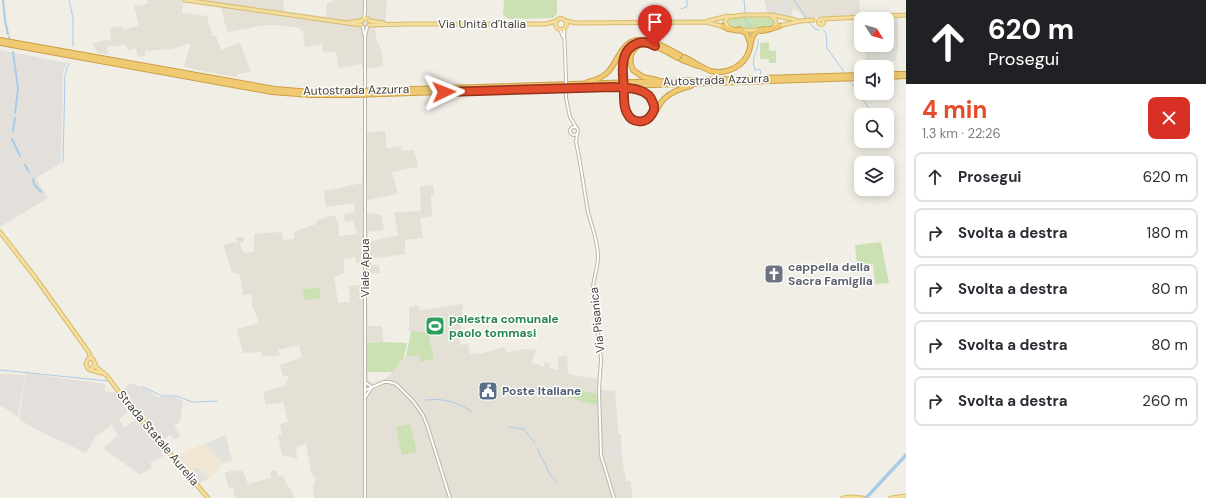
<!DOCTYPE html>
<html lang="it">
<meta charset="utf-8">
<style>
body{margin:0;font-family:"DM Sans",sans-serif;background:#f2f2f3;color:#2b2b33;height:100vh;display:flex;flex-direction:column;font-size:15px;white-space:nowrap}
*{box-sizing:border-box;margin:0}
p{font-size:13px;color:#7c7c81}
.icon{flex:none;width:22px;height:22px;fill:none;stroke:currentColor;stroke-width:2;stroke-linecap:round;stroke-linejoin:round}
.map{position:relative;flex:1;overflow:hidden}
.drawer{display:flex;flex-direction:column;background:#fff;width:300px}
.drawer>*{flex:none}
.guide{background:#202124;color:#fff;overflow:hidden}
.needle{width:26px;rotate:127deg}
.fabs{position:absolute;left:854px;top:12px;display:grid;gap:8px}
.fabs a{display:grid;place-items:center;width:40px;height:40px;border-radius:8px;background:#fff;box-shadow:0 2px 10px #0003;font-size:20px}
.pin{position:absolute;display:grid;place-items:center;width:34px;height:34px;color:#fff;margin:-41px -17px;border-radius:50% 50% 50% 0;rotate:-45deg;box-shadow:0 0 4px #0007}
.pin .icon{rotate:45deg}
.me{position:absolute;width:44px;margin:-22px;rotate:88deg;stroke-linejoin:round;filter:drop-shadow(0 0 3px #0008)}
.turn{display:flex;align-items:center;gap:14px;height:84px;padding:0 16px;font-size:18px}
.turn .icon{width:52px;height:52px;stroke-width:2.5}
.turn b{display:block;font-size:28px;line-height:34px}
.round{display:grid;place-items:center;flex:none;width:42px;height:42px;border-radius:8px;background:#f2f2f3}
.summary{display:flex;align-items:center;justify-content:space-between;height:68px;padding:0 16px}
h1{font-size:24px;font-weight:700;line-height:30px;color:#e34d2b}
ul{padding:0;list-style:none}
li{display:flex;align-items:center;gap:12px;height:50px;margin:0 8px 6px;padding:0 8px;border:2px solid #e1e1e2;border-radius:8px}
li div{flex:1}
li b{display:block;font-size:15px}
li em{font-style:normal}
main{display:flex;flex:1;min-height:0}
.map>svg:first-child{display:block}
.residential{fill:#e4e0d5}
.commercial{fill:#f1e5d3}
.industrial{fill:#e3e0db}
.green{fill:#cbe1b3}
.parking{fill:#e2e1de}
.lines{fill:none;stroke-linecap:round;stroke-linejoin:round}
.stream{stroke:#a8cce8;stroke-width:1}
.canal{stroke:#a8cce8;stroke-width:2}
.river{stroke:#a8cce8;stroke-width:3.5}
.minor-casing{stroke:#bbb6aa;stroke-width:4}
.major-casing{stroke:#d7bb6e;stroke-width:5}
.highway-casing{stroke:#cc9f45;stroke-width:6}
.minor{stroke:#fff;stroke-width:2}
.major{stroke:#f3de9d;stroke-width:3}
.highway{stroke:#efca73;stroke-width:4}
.minor-bridge-casing{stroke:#bbb6aa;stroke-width:4;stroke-linecap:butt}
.highway-bridge-casing{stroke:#cc9f45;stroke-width:6;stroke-linecap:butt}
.minor-bridge{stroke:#fff;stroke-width:2}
.highway-bridge{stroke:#efca73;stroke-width:4}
.route-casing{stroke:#94321c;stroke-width:10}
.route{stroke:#e34d2b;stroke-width:7}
.labels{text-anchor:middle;stroke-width:3;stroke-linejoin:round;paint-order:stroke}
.street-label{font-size:12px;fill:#433e36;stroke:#fff}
.worship-label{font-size:12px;font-weight:bold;fill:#5b616d;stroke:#fff;text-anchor:start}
.leisure-label{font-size:12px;font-weight:bold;fill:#27864d;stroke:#fff;text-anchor:start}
.service-label{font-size:12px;font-weight:bold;fill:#4e5e75;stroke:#fff;text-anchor:start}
</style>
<main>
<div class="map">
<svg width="906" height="498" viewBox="0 0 906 498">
<rect width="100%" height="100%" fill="#f1eee6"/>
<g class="residential">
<polygon points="147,0 283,0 284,11 326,17 327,3 333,2 333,0 387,0 385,26 375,28 376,39 382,52 383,66 362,69 361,64 339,68 336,51 323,53 322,44 305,47 303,32 299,28 277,25 265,25 227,32 221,7 184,2 182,13 207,16 212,36 216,36 221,50 240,43 251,72 237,74 237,77 222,75 184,67 190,45 189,43 173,49 145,51 145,56 138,57 136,48 128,51 125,44 116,47 115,45 107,47 108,54 97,53 93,43 111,39 110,28 122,26 124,29 139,26 134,6 148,4"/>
<polygon points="764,0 859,0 860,15 804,18 797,10 791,11 793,18 768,13"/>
<polygon points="385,131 387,148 401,146 402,151 414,150 418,167 392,172 398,194 363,201 364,212 381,215 384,230 368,232 367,242 398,235 394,212 421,211 420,187 433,185 435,195 431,195 432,216 420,218 423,238 405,240 405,254 371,259 371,265 379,265 380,273 368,273 368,264 357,265 355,257 344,259 344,273 334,277 338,302 350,302 349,286 367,284 368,326 382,326 383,342 367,343 368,380 372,383 376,382 385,379 393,372 404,357 419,355 420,362 434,359 428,332 409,331 409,307 419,305 420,310 463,304 460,345 468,344 470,354 483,353 505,347 506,352 523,349 536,350 532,362 544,367 544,362 551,363 549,368 558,370 558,357 567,356 568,373 577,376 601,379 601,390 615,390 619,442 607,446 603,461 622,458 626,481 630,481 633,498 314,498 313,486 316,479 311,472 306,444 296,447 297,459 282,455 278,435 282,434 280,424 288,422 283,402 266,405 263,392 285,386 289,376 283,376 280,365 302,357 299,345 278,350 280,355 262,357 261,352 243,353 237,329 259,323 252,305 252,294 243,295 240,275 232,272 223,245 233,242 237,243 236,237 243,237 244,242 240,244 243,253 254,252 254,234 281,232 283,240 294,239 294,232 316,224 317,220 335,215 339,227 339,236 357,234 353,221 345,222 344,214 355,212 354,203 326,207 324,191 362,183 363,133"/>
<polygon points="234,470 243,471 248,484 271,478 270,472 276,470 278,476 282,475 295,498 235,498 233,487 229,488 224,473"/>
</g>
<polygon class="commercial" points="226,435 232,461 222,463 220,468 208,479 199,484 176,457 191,449"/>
<g class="industrial">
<polygon points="898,16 898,45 896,61 865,62 866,45 887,45 887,19 866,18"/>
<polygon points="0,50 68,63 64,69 63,75 61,163 36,178 48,198 0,227"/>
<polygon points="26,373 105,384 105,391 117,393 126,405 127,413 119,419 124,427 138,419 164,450 161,453 164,456 150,463 152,468 141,474 139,474 103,448 118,435 112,427 112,425 114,423 96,436 86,453 33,428 19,419"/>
<polygon points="0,374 25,375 18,417 0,405"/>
<polygon points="131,383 144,388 158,397 174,397 183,400 180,421 174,426 180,435 174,440 170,435 162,440 122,391"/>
<polygon points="618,434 621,434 622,458 603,461 601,446 611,446 611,443 619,442"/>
</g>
<g class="green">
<polygon points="504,0 557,0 557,14 553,18 508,19 503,14"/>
<path d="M732,16H769L776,21L773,27C761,28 732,32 726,22L727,19Z"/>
<polygon points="769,42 769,50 776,51 776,63 769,63 769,59 760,59 760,43"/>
<polygon points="881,242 889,283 875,284 873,264 857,265 855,245"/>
<polygon points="320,288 321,298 306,300 304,298 303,289"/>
<polygon points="411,331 428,332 434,359 420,362 419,355 406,357"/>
<polygon points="383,342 407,343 404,357 393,372 367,372 367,343"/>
<polygon points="580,388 583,391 596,394 598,405 595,405 561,395 565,391 575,391"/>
<polygon points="410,424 417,452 402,455 396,427"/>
</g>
<g class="parking">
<polygon points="782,0 786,0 792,17 789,18 777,14 776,12 769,12 768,5 773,3 775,7 783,4"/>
<polygon points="226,435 232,461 222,463 205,443"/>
<polygon points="198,468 208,479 199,484 189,472"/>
</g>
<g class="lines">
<g class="stream">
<polyline points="69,0 73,18 73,46"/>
<polyline points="794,0 807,19"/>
<polyline points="681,9 687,7 687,0"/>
<polyline points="744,13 745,10 744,0"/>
<polyline points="743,17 751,27"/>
<polyline points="809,22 815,29 819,30"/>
<polyline points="823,30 826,33 827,48 845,73"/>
<path d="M758,39C759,54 750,55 755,70L760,69L761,75"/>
<polyline points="850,81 873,114"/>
<polyline points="63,162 65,75 67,68 70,63"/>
<polyline points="0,370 108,381"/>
<polyline points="143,387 162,396 177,396 192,402 217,401"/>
<path d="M425,400C443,398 458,402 472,412"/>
<polyline points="509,427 524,429 534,442"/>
<polyline points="537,448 551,476 558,483"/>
</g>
<g class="canal">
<polyline points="3,0 5,20 8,34"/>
<polyline points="9,37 9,39"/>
<polyline points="13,52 18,89 15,113"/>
<polyline points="13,131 15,118"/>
<polyline points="12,139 20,156"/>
<polyline points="25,165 29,172"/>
<polyline points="33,179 34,184 41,192"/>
</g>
<polyline class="river" points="866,498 906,455"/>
<g class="minor-casing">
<g id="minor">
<polyline points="364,18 365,13 365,0"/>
<polyline points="363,27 364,34"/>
<polyline points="560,29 563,37"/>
<polyline points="564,29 566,77"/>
<polyline points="365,90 365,37 367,27"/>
<polyline points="365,94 365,498"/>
<polyline points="566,98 570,117 576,127"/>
<circle cx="574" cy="131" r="4"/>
<path d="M577,134L576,142C581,165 584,189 588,212C592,227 598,241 598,257C598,268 593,279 593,290L601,359L599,391L601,455L614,498"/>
<polyline points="366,383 372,387 366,396"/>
<polyline points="366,390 384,382 389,382 396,384 413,401 423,415 428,428 450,498"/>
</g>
</g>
<g class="major-casing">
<g id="major">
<polyline points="185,0 361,25"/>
<path d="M743,15H770L775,19L776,24L773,28C762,30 740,32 730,28C727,27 726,24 725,21L728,17Z"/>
<polyline points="772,15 796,20"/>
<circle cx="561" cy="24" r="5.5"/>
<polyline points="822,19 906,15"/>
<circle cx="821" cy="22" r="2.5"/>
<polyline points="361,21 365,18 368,19 370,21"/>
<polyline points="370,21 384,23"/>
<polyline points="566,21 576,23 707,22 724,27"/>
<polyline points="708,21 728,16"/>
<polyline points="350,22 361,21"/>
<polyline points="369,25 407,24 545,24 557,21"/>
<polyline points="778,26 800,21 813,20"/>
<polyline points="0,232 35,277 88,351 91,358"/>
<polyline points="94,365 91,370 88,369 86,364 88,359 90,358 93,359 96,367 107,376 131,408 208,498"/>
<polyline points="91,370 101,373"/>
<polyline points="843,498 850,497 863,498"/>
<polyline points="891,498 906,496"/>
</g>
</g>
<g class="highway-casing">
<g id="highway">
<polyline points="723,26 728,29 742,31"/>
<polyline points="739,29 747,34 750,43"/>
<polyline points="762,31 771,29 780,26"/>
<polyline points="0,40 275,89 312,92 354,91"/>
<polyline points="0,43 272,92 311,95 354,95"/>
<path d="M684,57C693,61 702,68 711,71C727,75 744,66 749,51C751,45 751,37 755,33C757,31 760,30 763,29"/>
<polyline points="682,60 698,66"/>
<polyline points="887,74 906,74"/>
<path d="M623,76C622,63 621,50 634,44"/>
<polyline points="887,77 906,76"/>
<path d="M657,80L643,77L633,70C630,64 629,57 633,51C644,35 666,52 678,58"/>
<path d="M588,82C596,80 602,78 608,72C620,59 622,34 649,41C659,43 670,50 680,55"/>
<path d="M625,88C639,90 657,94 653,112"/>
<polyline points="383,90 861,75"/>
<polyline points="383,94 861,78"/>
<path d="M623,94C624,105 624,122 640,122C644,122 648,121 651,118C657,112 659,103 665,98C673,91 682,88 691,86"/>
</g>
</g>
<use href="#minor" class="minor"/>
<use href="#major" class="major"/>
<use href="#highway" class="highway"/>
<g class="minor-bridge-casing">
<polyline id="minor-bridge" points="566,77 566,98"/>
</g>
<g class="highway-bridge-casing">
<g id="highway-bridge">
<polyline points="623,76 623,94"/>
<polyline points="354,91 383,90"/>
<polyline points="354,95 383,94"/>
</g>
</g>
<use href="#minor-bridge" class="minor-bridge"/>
<use href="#highway-bridge" class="highway-bridge"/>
</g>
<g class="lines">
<g class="route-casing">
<path id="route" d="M444,92L613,87C626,88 649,87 653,103C655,107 654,111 652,114C646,124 632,124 627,113C623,106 624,97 624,89C623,73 618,50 638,43C645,41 650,43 655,46"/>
</g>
<use href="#route" class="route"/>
</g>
<defs>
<g id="church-square" transform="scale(1)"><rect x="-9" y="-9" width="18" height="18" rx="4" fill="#6b7280" stroke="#fff"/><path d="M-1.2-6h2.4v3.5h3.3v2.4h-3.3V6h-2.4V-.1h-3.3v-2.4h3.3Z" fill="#fff"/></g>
<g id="stadium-square" transform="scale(1)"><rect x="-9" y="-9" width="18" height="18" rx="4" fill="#2e9e5b" stroke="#fff"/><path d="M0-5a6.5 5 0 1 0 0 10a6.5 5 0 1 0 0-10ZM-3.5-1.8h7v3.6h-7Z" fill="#fff"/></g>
<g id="civic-square" transform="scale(1)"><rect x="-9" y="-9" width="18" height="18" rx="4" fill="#5c6f8a" stroke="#fff"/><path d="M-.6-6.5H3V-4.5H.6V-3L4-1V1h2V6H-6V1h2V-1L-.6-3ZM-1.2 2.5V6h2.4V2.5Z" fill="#fff"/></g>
</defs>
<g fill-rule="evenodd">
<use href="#church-square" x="774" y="274"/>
<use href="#stadium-square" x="435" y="326"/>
<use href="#civic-square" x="488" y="391"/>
</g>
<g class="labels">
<g class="street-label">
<text x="482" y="28">Via Unità d'Italia</text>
<text transform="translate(716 80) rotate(-2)" y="4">Autostrada Azzurra</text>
<text transform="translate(356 90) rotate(-1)" y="4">Autostrada Azzurra</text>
<text transform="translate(365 268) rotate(-90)" y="4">Viale Apua</text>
<text transform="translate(597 320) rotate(-96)" y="4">Via Pisanica</text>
<text transform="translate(158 438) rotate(50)" y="4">Strada Statale Aurelia</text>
</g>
<g class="worship-label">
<text x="788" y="271">cappella della<tspan x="788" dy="14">Sacra Famiglia</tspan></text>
</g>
<g class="leisure-label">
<text x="449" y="323">palestra comunale<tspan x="449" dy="14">paolo tommasi</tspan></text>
</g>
<g class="service-label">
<text x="502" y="395">Poste Italiane</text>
</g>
</g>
</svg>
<div class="fabs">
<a><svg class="needle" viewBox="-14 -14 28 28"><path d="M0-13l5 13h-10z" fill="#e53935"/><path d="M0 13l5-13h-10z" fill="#7c7c81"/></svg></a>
<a><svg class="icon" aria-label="sound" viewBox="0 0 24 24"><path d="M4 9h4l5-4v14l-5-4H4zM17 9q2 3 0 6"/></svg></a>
<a><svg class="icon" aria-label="search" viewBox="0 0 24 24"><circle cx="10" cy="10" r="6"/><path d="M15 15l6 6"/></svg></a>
<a><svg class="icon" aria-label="layers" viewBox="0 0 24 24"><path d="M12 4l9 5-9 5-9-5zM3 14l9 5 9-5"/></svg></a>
</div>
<div class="pin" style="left:655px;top:46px;background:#d93025"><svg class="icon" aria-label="arrive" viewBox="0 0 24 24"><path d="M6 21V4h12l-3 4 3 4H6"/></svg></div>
<svg class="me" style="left:444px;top:92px" viewBox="-20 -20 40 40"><path d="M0-17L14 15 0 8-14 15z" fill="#e34d2b" stroke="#fff" stroke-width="4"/></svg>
</div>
<section class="drawer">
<div class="guide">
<div class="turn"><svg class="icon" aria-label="ahead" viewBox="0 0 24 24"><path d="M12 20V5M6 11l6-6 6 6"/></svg><div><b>620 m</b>Prosegui</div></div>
</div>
<div class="summary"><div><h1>4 min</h1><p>1.3 km · 22:26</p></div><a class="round" style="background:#d93025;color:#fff"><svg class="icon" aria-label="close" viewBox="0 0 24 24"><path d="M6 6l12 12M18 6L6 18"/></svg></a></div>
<ul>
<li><svg class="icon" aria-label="ahead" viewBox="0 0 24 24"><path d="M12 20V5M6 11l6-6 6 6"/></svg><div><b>Prosegui</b></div><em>620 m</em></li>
<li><svg class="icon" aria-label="right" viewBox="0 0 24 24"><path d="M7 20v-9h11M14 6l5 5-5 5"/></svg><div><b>Svolta a destra</b></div><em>180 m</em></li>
<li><svg class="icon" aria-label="right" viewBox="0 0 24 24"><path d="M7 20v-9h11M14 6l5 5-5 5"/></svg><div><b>Svolta a destra</b></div><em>80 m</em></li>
<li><svg class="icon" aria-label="right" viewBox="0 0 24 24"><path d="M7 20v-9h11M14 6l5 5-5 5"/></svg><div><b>Svolta a destra</b></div><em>80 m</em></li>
<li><svg class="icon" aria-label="right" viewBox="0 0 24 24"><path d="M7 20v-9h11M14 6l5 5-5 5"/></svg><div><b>Svolta a destra</b></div><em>260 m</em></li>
</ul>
</section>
</main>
